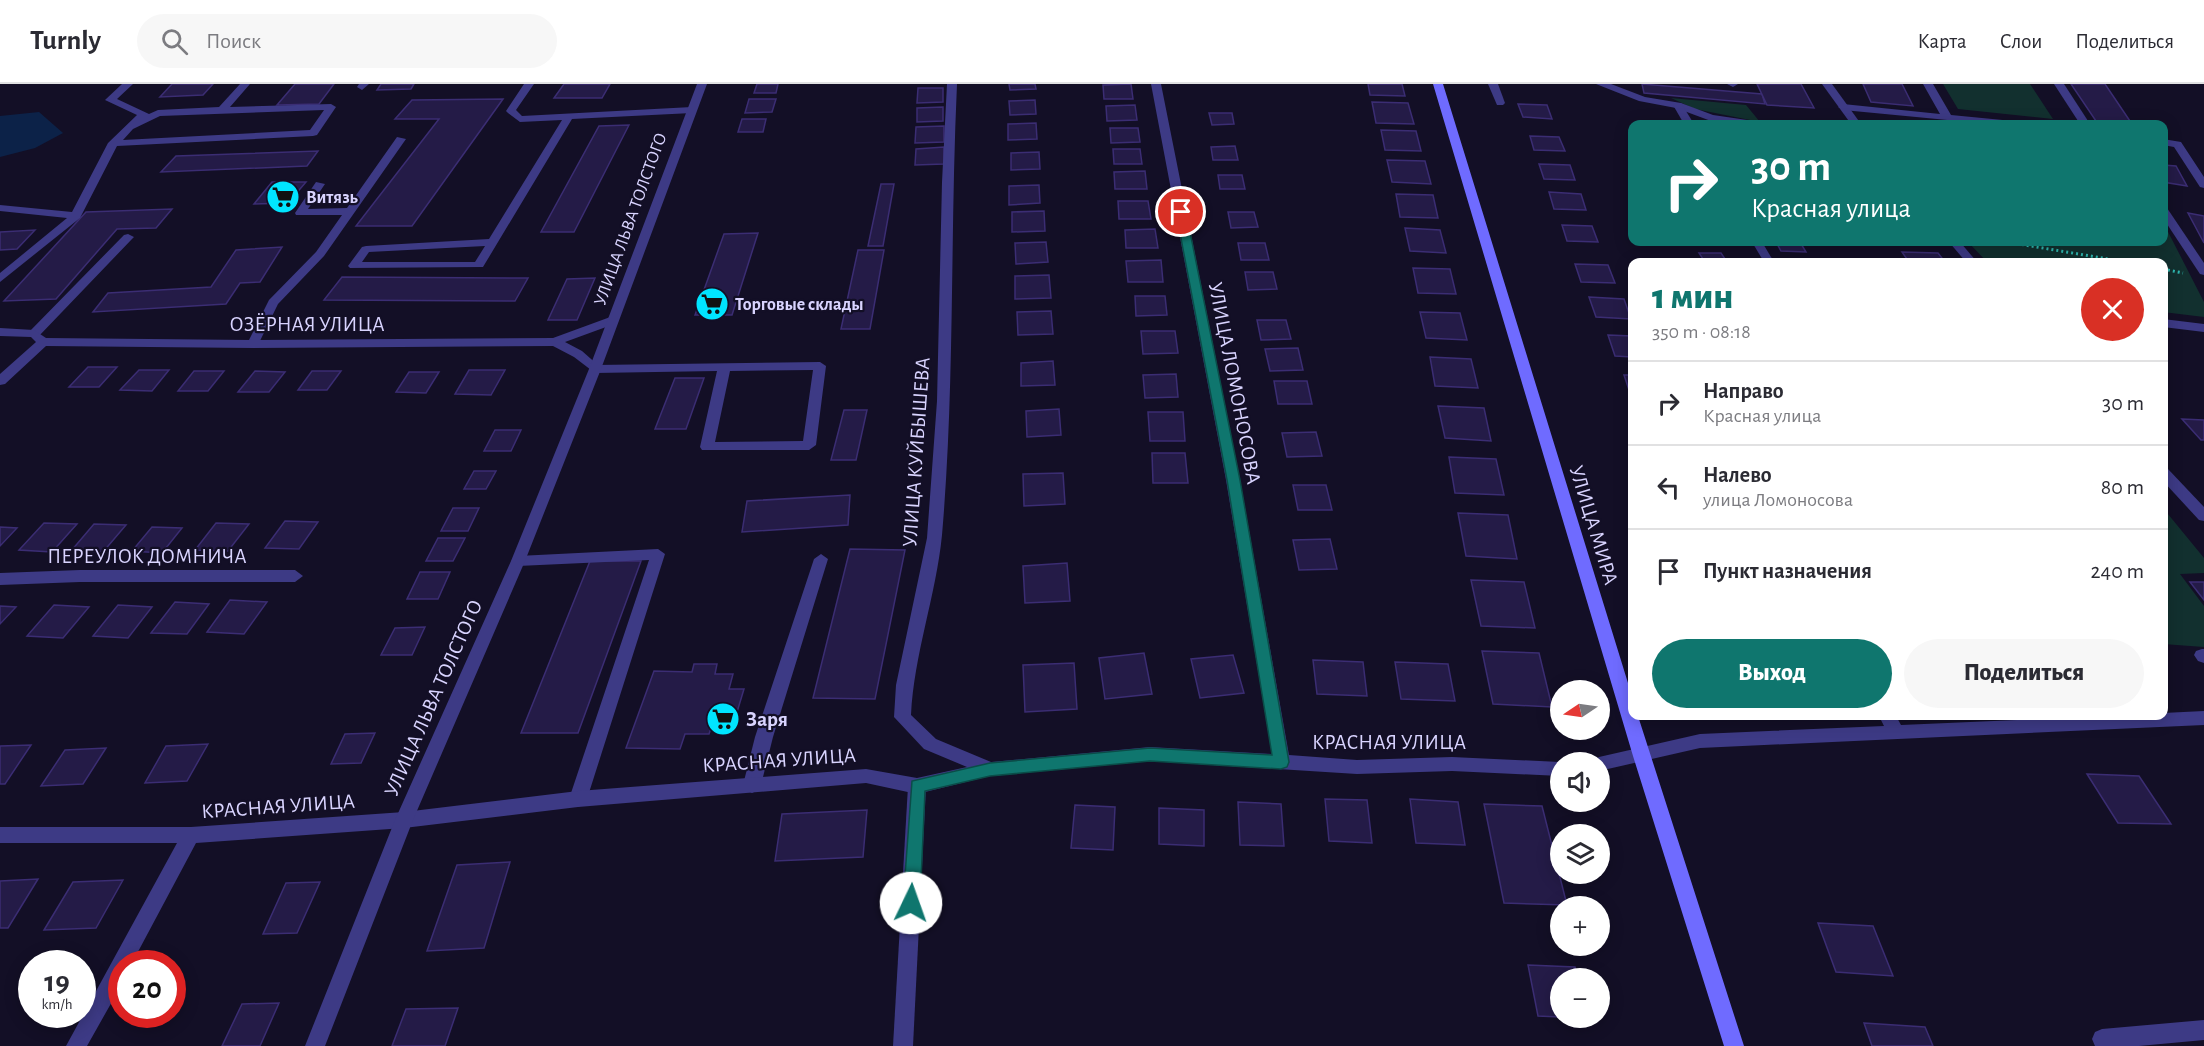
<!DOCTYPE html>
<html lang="ru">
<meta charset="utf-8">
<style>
body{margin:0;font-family:"Alegreya Sans",sans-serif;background:#f7f7f7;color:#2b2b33;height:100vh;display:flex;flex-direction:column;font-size:22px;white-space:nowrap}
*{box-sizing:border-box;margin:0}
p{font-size:20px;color:#7c7c81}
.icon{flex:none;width:33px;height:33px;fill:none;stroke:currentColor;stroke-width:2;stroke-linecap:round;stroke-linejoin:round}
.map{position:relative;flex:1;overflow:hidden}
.details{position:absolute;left:1628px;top:174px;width:540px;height:462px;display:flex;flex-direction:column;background:#fff;border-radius:12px;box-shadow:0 3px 15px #0003}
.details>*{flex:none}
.banner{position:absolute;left:1628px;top:36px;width:540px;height:126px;border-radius:12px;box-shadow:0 3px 15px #0003;background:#0f766e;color:#fff;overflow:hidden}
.needle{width:39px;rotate:257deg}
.fabs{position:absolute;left:1550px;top:596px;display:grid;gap:12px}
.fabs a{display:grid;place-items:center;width:60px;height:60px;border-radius:50%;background:#fff;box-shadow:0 3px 15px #0003;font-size:30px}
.speed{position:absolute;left:18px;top:866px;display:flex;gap:12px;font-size:30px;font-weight:700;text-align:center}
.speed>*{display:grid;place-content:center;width:78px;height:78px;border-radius:50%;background:#fff;box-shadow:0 3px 15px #0003;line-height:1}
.speed small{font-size:15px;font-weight:400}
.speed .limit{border:9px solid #d22;background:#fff;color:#111}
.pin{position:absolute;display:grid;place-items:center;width:51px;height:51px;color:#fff;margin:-26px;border:3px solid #fff;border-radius:50%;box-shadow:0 2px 6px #0007}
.me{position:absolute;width:66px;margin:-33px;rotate:3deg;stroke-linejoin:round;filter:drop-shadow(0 0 4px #0008)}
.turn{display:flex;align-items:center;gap:21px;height:126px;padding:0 24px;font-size:27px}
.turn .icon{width:78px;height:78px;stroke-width:2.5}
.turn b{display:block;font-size:42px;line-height:51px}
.round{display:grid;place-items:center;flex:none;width:63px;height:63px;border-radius:32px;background:#f7f7f7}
.summary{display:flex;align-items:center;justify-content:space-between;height:102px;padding:0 24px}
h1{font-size:36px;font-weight:800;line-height:45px;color:#0f766e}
.action{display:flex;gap:12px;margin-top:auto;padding:12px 24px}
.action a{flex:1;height:69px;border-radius:36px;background:#0f766e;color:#fff;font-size:24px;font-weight:800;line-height:69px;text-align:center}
.action a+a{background:#f7f7f7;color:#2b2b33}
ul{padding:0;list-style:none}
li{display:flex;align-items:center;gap:18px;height:84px;padding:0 24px;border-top:2px solid #e1e1e2}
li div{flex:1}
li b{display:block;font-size:22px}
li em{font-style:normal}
header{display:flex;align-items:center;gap:36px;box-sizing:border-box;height:84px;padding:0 30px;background:#fff;border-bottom:2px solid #e1e1e2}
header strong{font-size:28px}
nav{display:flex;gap:33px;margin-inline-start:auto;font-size:21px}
.search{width:420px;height:54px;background:#f7f7f7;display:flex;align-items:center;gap:15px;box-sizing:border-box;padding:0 21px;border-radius:33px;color:#7c7c81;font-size:22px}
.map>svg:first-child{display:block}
.green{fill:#12302f}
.water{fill:#0c2248}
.building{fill:#241b47;stroke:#3b2d73;stroke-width:1.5}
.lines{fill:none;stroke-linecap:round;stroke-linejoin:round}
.path{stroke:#2fb8b0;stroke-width:3;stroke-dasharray:2 3;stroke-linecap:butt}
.service{fill:#3d3a85;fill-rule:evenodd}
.minor{fill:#3d3a85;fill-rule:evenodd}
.tertiary{fill:#3d3a85;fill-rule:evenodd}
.secondary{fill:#6f6bff;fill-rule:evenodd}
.route{fill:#0f766e;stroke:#0a4d48;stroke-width:1.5}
.labels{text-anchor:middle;stroke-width:4.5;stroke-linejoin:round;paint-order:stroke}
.far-poi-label{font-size:18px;font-weight:bold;fill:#d9d4ff;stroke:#130f26;text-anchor:start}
.far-street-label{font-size:18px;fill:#d9d4ff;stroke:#130f26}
.street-label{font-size:21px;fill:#d9d4ff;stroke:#130f26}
.poi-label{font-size:21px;font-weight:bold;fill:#d9d4ff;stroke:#130f26;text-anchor:start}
</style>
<header>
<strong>Turnly</strong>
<div class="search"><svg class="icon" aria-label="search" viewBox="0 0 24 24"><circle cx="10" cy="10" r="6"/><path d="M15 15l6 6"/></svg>Поиск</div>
<nav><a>Карта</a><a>Слои</a><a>Поделиться</a></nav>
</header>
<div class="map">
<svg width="2204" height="962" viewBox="0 0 2204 962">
<rect width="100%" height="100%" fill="#130f26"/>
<g class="green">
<polygon points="1943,0 2030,0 2053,35 1958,25"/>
<polygon points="1671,14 1746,21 1760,38 1695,25"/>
<polygon points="2163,138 2204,218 2204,233 2163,228 2163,178 1987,178 1968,158 2163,158"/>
<polygon points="2163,424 2204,474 2204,489 2180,490 2204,522 2204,563 2163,560"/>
</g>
<polygon class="water" points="39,28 63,49 35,64 0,73 0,32"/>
<g class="building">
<polygon points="172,0 213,0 203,11 160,13"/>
<polygon points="295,0 334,0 319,20 277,21"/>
<polygon points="381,0 414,0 411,5 377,6"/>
<polygon points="564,0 610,0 602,14 554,14"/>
<polygon points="757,0 778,0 776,9 754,9"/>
<polygon points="1009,0 1035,0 1036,5 1010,6"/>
<polygon points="1131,0 1133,15 1104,15 1103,1"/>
<polygon points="1368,0 1402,0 1405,12 1370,11"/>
<polygon points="1642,0 1762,10 1765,20 1644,9"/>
<polygon points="1757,0 1801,0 1814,24 1767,21"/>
<polygon points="1863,0 1902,0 1913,22 1871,18"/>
<polygon points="2071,0 2105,0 2132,40 2098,40"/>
<polygon points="918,4 943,4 943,18 917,19"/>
<polygon points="503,15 412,142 356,142 439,35 395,35 412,16"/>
<polygon points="749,15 776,15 772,28 745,29"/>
<polygon points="1035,16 1036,30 1010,31 1009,17"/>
<polygon points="1372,18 1408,19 1414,40 1376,39"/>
<polygon points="1518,20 1547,21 1552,35 1523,33"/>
<polygon points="1135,21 1137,36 1107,37 1106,22"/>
<polygon points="943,23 943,37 917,38 917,24"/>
<polygon points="1209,29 1232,29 1234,40 1212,41"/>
<polygon points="742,35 766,35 763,48 738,48"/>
<polygon points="1036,39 1037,55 1008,56 1008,40"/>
<polygon points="629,41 574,148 541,148 599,42"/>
<polygon points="944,42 944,58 915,59 916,43"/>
<polygon points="1110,44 1138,44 1140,58 1111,59"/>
<polygon points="1381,46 1416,47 1421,67 1385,66"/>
<polygon points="1530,52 1559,53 1565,67 1534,66"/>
<polygon points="1235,62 1238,76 1213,76 1211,63"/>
<polygon points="944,63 944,80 915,81 916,65"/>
<polygon points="1113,65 1140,65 1142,80 1114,80"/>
<polygon points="318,67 307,82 161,88 176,72"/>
<polygon points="1039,68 1040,85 1011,86 1011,69"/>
<polygon points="1387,76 1425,77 1431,100 1392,98"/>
<polygon points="1539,80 1570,81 1575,96 1544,95"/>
<polygon points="2163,81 2176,82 2187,102 2163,98"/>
<polygon points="1145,87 1147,105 1115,105 1114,88"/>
<polygon points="1218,91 1242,91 1245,105 1220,105"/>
<polygon points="272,98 306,98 288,119 254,120"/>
<polygon points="881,100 894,100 883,162 868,162"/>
<polygon points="1039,101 1040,119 1009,121 1009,102"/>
<polygon points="1549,108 1581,110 1586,126 1554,125"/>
<polygon points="1396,110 1433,111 1438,134 1400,133"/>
<polygon points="1118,117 1148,117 1151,135 1119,135"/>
<polygon points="172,125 156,144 117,145 56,215 4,217 86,128"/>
<polygon points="1044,127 1045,147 1012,148 1012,128"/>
<polygon points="1228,128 1254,128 1258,143 1231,144"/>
<polygon points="2188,129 2204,132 2204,159"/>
<polygon points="1562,141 1592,142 1598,158 1567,157"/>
<polygon points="1405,144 1440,146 1446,169 1410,167"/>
<polygon points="1155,145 1158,164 1126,164 1125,146"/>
<polygon points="35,146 17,165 0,166 0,148"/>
<polygon points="758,149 732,231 695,231 724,150"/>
<polygon points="1046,158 1048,178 1016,180 1015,159"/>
<polygon points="1776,158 1800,158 1806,168 1781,167"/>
<polygon points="1238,159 1265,159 1269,176 1241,176"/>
<polygon points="282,163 260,198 240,199 226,220 93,228 108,209 211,203 236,166"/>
<polygon points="858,166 884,166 870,245 841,245"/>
<polygon points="1902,168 1938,169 1945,178 1909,178"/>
<polygon points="1699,169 1721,169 1727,178 1705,178"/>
<polygon points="1161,176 1163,198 1128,198 1126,177"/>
<polygon points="1575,180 1608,181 1615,199 1581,198"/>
<polygon points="1413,184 1450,185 1456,210 1418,209"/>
<polygon points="1245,188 1273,188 1277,205 1248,206"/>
<polygon points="1049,191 1051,214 1015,215 1015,192"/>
<polygon points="342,193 528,194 515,217 324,216"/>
<polygon points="595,194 577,236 548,236 567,195"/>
<polygon points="1135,212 1165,212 1167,231 1136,232"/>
<polygon points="1589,213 1624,215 1631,235 1596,233"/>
<polygon points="1051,227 1053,250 1018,251 1017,228"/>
<polygon points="1420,228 1460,229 1467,256 1426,254"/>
<polygon points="1257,236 1286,236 1291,255 1261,256"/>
<polygon points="1141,247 1175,247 1178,269 1143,270"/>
<polygon points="1608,251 1632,252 1632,273 1615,272"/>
<polygon points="1298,264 1303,286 1270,287 1265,265"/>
<polygon points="1430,273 1471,275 1478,304 1435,302"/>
<polygon points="1053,277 1055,301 1021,302 1021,279"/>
<polygon points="88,283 117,283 99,303 69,303"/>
<polygon points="139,286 169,286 152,307 120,306"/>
<polygon points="469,286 505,286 491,311 455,310"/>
<polygon points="194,287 224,287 208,307 178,307"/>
<polygon points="255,287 285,288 269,308 238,308"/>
<polygon points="312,287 341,287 327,306 298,306"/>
<polygon points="409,288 439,288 426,309 396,308"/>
<polygon points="1176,290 1178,313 1145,314 1143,291"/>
<polygon points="1624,291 1632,291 1632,312 1631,312"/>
<polygon points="675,294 704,294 686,345 655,345"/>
<polygon points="1274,297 1307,297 1312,320 1278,320"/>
<polygon points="1438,322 1484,324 1491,357 1445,354"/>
<polygon points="1059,325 1061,351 1027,353 1026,327"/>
<polygon points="844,326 867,326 856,376 831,376"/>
<polygon points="1148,328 1183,328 1185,357 1150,357"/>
<polygon points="2182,335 2204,336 2204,356 2201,356"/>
<polygon points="495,346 521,346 511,367 484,367"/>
<polygon points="1316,348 1322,372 1287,373 1282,349"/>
<polygon points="1152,369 1185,369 1188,399 1153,399"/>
<polygon points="1449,373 1496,375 1504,411 1455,409"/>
<polygon points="474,387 496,387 486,405 464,405"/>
<polygon points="1063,389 1065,420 1024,422 1023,390"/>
<polygon points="1293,401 1326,401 1332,426 1298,426"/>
<polygon points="850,411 848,441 742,448 747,417"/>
<polygon points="453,424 479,424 468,447 441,447"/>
<polygon points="1458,429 1508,431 1517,475 1466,472"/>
<polygon points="285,437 318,438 299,465 265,464"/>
<polygon points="44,439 77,440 52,468 19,466"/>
<polygon points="216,439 249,440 228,467 195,466"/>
<polygon points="94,440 126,441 103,468 71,467"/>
<polygon points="0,443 17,444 0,462"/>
<polygon points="152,443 182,444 162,469 132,467"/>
<polygon points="438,454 465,454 453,477 426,477"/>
<polygon points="1330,455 1337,485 1299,486 1293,456"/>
<polygon points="850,465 905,466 875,615 813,614"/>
<polygon points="590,477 641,477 578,649 521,649"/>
<polygon points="1067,479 1070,517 1025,519 1023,482"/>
<polygon points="420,488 450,488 438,515 407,515"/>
<polygon points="1471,496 1524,498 1535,544 1481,542"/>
<polygon points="2190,498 2204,498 2204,516"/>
<polygon points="230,516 267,518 244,550 207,548"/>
<polygon points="175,518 209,520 187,550 151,549"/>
<polygon points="54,521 89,523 63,554 27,552"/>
<polygon points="118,521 152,523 128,554 93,552"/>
<polygon points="0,522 16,523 0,540"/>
<polygon points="425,543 412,571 381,571 395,544"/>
<polygon points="1482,567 1539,569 1552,623 1493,620"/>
<polygon points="1144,569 1152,610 1105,615 1099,574"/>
<polygon points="1233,571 1244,609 1200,614 1191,575"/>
<polygon points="1313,576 1363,578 1367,612 1317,610"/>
<polygon points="1395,578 1448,580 1455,617 1401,615"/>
<polygon points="1074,579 1077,625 1025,628 1023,581"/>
<polygon points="694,580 717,580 715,590 733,590 729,605 744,605 734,638 713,638 709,650 685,650 680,665 626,664 654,587 692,588"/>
<polygon points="375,649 361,679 331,680 345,650"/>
<polygon points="208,660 187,697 145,699 166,662"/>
<polygon points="31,661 5,700 0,700 0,662"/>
<polygon points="106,664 83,700 41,702 65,666"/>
<polygon points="2087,690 2139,692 2171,740 2118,739"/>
<polygon points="1325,715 1367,716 1372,759 1329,757"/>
<polygon points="1410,715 1458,718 1465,761 1416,759"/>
<polygon points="1238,718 1281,720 1284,762 1240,761"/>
<polygon points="1484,720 1542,722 1567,821 1504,819"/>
<polygon points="1075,721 1115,723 1113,766 1071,764"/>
<polygon points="1159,724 1204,726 1204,762 1159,760"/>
<polygon points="867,726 863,773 775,777 782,730"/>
<polygon points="510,778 484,864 427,867 457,781"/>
<polygon points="38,795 8,844 0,844 0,797"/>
<polygon points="123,796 96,844 44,846 73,798"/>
<polygon points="320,798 297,849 263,850 286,799"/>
<polygon points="1818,839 1873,842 1893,892 1836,888"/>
<polygon points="1528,881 1575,883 1578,894 1560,894 1560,933 1538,932"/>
<polygon points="279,919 260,962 222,962 242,920"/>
<polygon points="458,924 445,962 392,962 406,925"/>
<polygon points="1864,939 1925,943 1933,962 1872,962"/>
</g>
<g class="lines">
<g class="path">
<polyline points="2007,158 2126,178"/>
<polyline points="2163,185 2183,189"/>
</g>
<g class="service">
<path d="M122,0H133L117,15L149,30L158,26L219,23L240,0H250L230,23L331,20L336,23L317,51L313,52L117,62L80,134L0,198V189L67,134L0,127V121L72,128L108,59L137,31L105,16ZM324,26L310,46L123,56L133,45L160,32Z"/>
<polygon points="359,0 369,0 362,6 357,3"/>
<path d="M524,0H534L516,26L522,32L692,23L697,26L692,29L572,35L483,183L350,184L348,182L362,163L366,162L489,155L562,36L520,38L508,29L506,27ZM485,162L475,178H362L369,168Z"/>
<polygon points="1488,0 1498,0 1505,19 1503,21 1497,21"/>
<polygon points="1596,0 1611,0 1645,13 1681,19 1713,31 1754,37 1759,40 1736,40 1711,37 1676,24 1639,17"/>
<polygon points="1727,0 1738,0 1733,3"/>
<polygon points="1923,0 1933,0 1951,31 2013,37 2018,40 1989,40 1843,26 1838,23 1843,20 1940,30"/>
<polygon points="2054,0 2064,0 2090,40 2080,40"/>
<polygon points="397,53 406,55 324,172 278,220 257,263 249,263 247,260 269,216 316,168 342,131 296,131 295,129 316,98 325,100 308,125 347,124"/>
<polygon points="2163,55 2181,58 2204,93 2204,104 2200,103 2174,63 2163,61"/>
<polygon points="2163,123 2167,124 2204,179 2204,191 2200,190 2163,134"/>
<polygon points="128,150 134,153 132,155 38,253 30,253 30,247 124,151"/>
<polygon points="2163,235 2204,240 2204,248 2163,243"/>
<path d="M820,278L826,282L816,361L809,366H702L700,363L717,287L595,289L589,285L595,281ZM813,286L803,357L715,358L730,287Z"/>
<polygon points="658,465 665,470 587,715 584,720 578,723 572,720 569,715 649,476 518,482 511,477 518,472"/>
<polygon points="821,470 828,475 773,653 761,701 758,706 752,709 746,706 743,701 755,653 814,475"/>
<polygon points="2202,565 2204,565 2204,579 2198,577 2194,571 2196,567"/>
<polygon points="917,694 923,697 926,702 913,962 893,962 908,702 911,697"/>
<polygon points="2204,936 2204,956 2139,962 2095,962 2092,955 2095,948 2102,945"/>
</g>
<g class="minor">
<path d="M947,0H957C950,150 955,301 942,451C936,512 914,570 911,631L936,655L991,678L1150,663L1272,670L1226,396L1151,0H1161L1240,396L1289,671L1357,676L1452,673L1560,678V692L1452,687L1357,690L1150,677L990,692L917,710L866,699L578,723L404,744L196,759L132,879H122V900L87,962H66L177,759H0V743H191L404,728L578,707L866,685L917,694L967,683L924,665L894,633L896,601L927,454L937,317L942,98Z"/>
<polygon points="1822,0 1832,0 1861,40 1851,40"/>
<polygon points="1675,19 1681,19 1694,40 1684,40 1673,21"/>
<polygon points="1752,158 1762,158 1774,178 1764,178"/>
<polygon points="1949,158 1960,158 1977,178 1966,178"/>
<polygon points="613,232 619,236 617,239 565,258 582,267 599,282 599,288 595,289 574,273 553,262 253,264 46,262 5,300 0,301 0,290 36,258 31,253 0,252 0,244 34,246 46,254 253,256 553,254"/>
<polygon points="2163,383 2168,385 2204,423 2204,437 2199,436 2163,397"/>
<polygon points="80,486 295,486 303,492 295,498 80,498 0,501 0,489"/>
<polygon points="2204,627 2204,641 1700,664 1599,687 1599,678 1591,678 1599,673 1700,650 1884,642 1879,632 1896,632 1901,641 2107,632 2163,632 2163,629"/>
</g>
<polygon class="tertiary" points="697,0 707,0 601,285 525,477 413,736 325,962 305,962 395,736 511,477 589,285"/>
<polygon class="secondary" points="1433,0 1443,0 1632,612 1632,632 1638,632 1744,962 1724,962 1633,672"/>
</g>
<polygon class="route" points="1181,125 1186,128 1240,396 1289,678 1287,683 1281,685 1150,677 990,692 925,707 920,819 917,825 911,827 905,825 903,819 912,697 990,679 1150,664 1272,671 1227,396 1176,128"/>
<defs>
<g id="supermarket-disc" transform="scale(1.725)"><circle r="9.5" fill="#00e5ff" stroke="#130f26"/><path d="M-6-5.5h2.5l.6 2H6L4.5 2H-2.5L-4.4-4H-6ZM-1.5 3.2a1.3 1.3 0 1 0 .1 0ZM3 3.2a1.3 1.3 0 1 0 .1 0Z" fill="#111"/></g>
</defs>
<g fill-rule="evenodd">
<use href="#supermarket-disc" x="283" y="113"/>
<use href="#supermarket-disc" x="712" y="220"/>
<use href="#supermarket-disc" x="723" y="635"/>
</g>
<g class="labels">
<g class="far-poi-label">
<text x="306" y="119">Витязь</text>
<text x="735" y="226">Торговые склады</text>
</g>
<g class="far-street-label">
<text transform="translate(630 135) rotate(-70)" y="6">УЛИЦА ЛЬВА ТОЛСТОГО</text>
</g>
<g class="street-label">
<text x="307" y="247">ОЗЁРНАЯ УЛИЦА</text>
<text transform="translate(1235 299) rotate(79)" y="7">УЛИЦА ЛОМОНОСОВА</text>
<text transform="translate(916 368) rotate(-86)" y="7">УЛИЦА КУЙБЫШЕВА</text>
<text transform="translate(1594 441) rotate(73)" y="7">УЛИЦА МИРА</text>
<text x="147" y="479">ПЕРЕУЛОК ДОМНИЧА</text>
<text transform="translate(433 614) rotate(-66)" y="7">УЛИЦА ЛЬВА ТОЛСТОГО</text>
<text x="1389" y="665">КРАСНАЯ УЛИЦА</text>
<text transform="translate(779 676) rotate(-4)" y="7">КРАСНАЯ УЛИЦА</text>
<text transform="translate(278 722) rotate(-4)" y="7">КРАСНАЯ УЛИЦА</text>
</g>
<g class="poi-label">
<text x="746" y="642">Заря</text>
</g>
</g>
</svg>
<div class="fabs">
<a><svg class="needle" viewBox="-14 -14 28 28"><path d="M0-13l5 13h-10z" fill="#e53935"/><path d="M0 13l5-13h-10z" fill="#7c7c81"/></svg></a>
<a><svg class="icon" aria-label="sound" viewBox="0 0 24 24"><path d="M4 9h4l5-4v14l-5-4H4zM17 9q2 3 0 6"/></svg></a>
<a><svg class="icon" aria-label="layers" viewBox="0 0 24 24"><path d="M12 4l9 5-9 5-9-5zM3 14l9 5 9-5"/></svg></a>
<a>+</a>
<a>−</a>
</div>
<div class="speed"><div>19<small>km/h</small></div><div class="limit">20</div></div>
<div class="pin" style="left:1181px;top:128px;background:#d93025"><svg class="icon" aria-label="arrive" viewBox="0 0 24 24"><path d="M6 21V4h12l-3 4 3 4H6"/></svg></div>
<svg class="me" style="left:911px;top:819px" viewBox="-20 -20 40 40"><circle r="19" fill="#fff"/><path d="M0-13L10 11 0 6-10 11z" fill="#0f766e"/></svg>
<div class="banner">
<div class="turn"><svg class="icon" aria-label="right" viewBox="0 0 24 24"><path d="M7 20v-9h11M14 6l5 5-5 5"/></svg><div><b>30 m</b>Красная улица</div></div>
</div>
<section class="details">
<div class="summary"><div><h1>1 мин</h1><p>350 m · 08:18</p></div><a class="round" style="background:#d93025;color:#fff"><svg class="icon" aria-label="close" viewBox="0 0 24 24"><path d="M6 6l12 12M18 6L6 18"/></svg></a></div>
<ul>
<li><svg class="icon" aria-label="right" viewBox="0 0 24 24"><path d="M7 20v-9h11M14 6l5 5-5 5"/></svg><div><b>Направо</b><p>Красная улица</p></div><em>30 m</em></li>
<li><svg class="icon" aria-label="left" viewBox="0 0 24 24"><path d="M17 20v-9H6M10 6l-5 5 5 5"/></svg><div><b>Налево</b><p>улица Ломоносова</p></div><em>80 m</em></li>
<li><svg class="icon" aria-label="arrive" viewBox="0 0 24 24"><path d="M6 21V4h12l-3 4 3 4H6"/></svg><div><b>Пункт назначения</b></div><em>240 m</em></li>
</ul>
<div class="action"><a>Выход</a><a>Поделиться</a></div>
</section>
</div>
